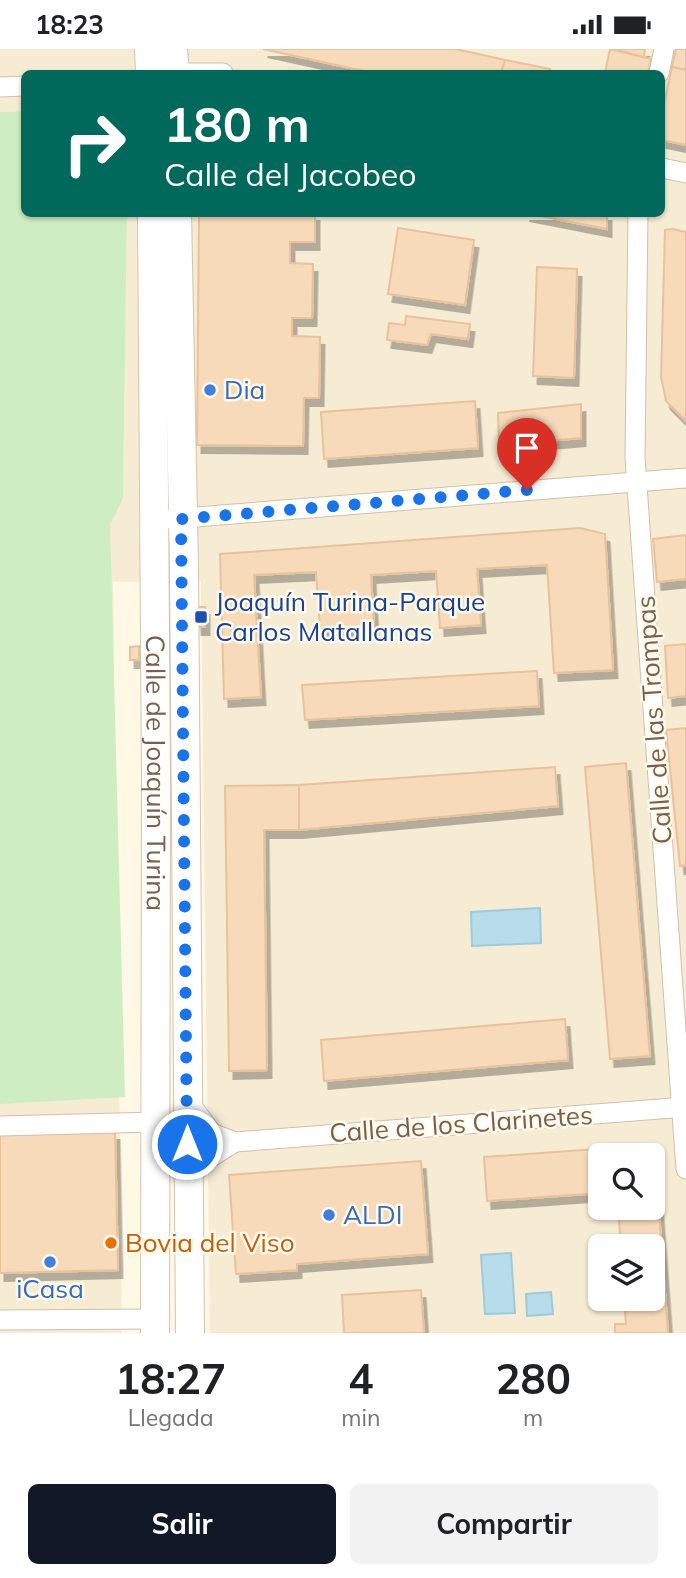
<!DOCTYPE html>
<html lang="es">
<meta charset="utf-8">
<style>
body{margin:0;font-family:Mulish,sans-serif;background:#f2f2f2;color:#202124;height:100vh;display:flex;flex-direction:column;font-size:26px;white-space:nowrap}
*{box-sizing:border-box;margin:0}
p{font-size:23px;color:#757577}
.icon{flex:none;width:38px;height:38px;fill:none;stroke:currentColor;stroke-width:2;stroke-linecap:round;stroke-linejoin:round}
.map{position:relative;height:1284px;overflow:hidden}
.drawer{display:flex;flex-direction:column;background:#fff;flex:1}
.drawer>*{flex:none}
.banner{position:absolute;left:21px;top:21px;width:644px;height:147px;border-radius:10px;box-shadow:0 2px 5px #0004;background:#00695c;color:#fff;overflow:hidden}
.fabs{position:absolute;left:588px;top:1094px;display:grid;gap:14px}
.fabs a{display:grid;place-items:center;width:77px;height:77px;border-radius:10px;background:#fff;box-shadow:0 2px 5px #0004;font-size:35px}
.pin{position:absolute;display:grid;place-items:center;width:60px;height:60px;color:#fff;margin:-72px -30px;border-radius:50% 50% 50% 0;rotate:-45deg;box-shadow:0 0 7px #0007}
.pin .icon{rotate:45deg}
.me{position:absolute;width:77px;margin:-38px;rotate:0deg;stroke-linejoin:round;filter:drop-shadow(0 0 5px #0008)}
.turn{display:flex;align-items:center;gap:24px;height:147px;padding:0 28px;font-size:32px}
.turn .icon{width:91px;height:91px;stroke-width:2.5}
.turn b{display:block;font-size:49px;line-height:60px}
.eta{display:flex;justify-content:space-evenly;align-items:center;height:119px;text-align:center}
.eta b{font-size:42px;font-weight:700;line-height:49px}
.action{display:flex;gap:14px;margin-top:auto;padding:14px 28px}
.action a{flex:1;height:80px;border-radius:10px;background:#111827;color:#fff;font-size:28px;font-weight:700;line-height:80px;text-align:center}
.action a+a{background:#f2f2f2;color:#202124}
.status{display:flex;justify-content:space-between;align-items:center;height:49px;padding:0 35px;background:#fff;direction:ltr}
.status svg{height:19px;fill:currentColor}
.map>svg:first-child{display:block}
.residential{fill:#f6ebd3;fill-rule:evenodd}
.green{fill:#ceedc2}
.water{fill:#b7dcea;stroke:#9dcadc;stroke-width:2}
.building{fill:#f6daba;stroke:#eac299;stroke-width:2;filter:url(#shadow)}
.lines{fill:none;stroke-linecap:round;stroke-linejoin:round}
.minor-casing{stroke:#d1c0aa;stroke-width:21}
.secondary-casing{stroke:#d7c3aa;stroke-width:30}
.minor{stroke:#fff;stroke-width:19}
.secondary{stroke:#fff;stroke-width:28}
.route{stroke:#1a73e8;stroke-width:12;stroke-dasharray:0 21.6}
.shop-dot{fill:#3f7fe0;stroke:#fffaed;stroke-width:2.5}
.transit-dot{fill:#1a4fb4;stroke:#fffaed;stroke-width:2.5}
.food-dot{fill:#e8710a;stroke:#fffaed;stroke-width:2.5}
.labels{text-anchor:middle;stroke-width:5;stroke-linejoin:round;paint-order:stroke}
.shop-label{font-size:26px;fill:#366cbe;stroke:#fffaed;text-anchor:start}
.transit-label{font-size:26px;fill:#164399;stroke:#fffaed;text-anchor:start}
.street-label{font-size:26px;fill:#7a6048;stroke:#fffaed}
.food-label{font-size:26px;fill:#c56008;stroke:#fffaed;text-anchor:start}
</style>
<div class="status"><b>18:23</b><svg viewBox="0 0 49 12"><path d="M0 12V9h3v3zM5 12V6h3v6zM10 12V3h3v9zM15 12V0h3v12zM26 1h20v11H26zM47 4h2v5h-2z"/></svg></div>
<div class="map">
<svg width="686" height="1284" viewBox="0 0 686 1284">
<defs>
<filter id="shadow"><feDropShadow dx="4.5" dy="8" stdDeviation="0" flood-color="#0004"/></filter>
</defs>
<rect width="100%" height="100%" fill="#fef8e5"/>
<path class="residential" d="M0,0H686V1284H210L201,532L113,533L122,1284H0V475L123,450L127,165L662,164V24H24V62L0,63ZM600,1106H653V1158H600ZM600,1197H653V1250H600Z"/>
<polygon class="green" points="24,62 24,164 127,165 123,449 110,476 125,1048 0,1055 0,63"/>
<g class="water">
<polygon points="540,859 541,894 472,897 471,863"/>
<polygon points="511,1204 515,1264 485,1265 481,1206"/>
<polygon points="551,1243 553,1265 527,1267 526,1245"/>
</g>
<g class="building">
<polygon points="263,0 456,0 505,11 501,24 373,24"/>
<polygon points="610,0 651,10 648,24 605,24"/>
<polygon points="613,0 645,0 644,8"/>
<polygon points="676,0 686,0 686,21 672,18"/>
<polygon points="505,11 550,20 548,24 501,24"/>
<polygon points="672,18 686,21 686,96 662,91 662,65"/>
<polygon points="199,164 315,164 315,193 290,193 290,214 313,215 312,269 292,269 292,287 320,288 319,349 304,349 303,397 197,396"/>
<polygon points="525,164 607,164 607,180"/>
<polygon points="398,179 474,191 465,256 388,245"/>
<polygon points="673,180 686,183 686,372 666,352 661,328 665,181"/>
<polygon points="537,218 577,220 574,329 533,327"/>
<polygon points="406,267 470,275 468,290 431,285 427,296 387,291 389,274 405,276"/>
<polygon points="475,352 478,399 324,410 321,363"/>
<polygon points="581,355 581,389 499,396 498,364"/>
<polygon points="580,479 605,485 613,621 554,624 547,516 477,520 481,576 440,579 436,522 371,526 374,578 320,581 316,523 254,526 261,648 224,650 220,505"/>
<polygon points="686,486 686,530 657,533 653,490"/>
<polygon points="196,558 205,558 205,578 197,578"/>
<polygon points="686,595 686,647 668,649 665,597"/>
<polygon points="139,597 139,611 130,611 130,598"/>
<polygon points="537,622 539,657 305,671 302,636"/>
<polygon points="686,679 686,816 680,817 666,681"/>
<polygon points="626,714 650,1007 610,1010 585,718"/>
<polygon points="555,718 558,757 299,781 299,736"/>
<polygon points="299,736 299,781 264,781 267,1021 229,1022 225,737"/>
<polygon points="565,970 568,1011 324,1032 321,991"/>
<polygon points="115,1083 118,1221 0,1224 0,1085"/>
<polygon points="654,1096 668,1284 615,1284 615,1275 626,1275 624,1250 653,1250 653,1197 621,1197 618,1158 653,1158 653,1106 600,1106 600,1144 487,1152 484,1108"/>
<polygon points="421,1112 428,1205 297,1215 297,1221 236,1225 229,1126"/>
<polygon points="421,1241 424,1284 344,1284 342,1246"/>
</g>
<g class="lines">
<g class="minor-casing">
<g id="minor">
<polyline points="186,24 223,24"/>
<polyline points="659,24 664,0"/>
<polyline points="0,38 24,37"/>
<polyline points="662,119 686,124"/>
<polyline points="638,164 635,409 686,1120"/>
<polyline points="171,470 686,429"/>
<polyline points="188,1052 212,1084 235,1093 686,1058"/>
<polyline points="0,1077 156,1073"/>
<polyline points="189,1132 200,1115 235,1093"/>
<polyline points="0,1271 155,1270"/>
</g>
</g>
<g class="secondary-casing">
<g id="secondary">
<polyline points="149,0 150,24"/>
<polyline points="173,0 175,24"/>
<path id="s1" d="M152,164L156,731L155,1284"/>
<polyline points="177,164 184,519 190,1284"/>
</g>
</g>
<use href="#minor" class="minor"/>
<use href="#secondary" class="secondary"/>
</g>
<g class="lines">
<polyline class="route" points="187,1095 181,470 527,441"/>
</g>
<g class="shop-dot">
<circle cx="210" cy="341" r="7"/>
<circle cx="329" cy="1166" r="7"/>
<circle cx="50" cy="1213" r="7"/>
</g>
<rect class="transit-dot" x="194" y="561" width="14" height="14" rx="3.5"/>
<circle class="food-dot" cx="111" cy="1194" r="7"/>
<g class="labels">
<g class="shop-label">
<text x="224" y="350">Dia</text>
<text x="343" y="1175">ALDI</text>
<text x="50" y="1249" text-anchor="middle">iCasa</text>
</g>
<g class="transit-label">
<text x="215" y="562">Joaquín Turina-Parque<tspan x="215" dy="30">Carlos Matallanas</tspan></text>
</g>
<g class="street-label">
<text transform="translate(654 671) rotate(-94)" y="9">Calle de las Trompas</text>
<text dy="9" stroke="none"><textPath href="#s1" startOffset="560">Calle de Joaquín Turina</textPath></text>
<text transform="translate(461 1075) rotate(-4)" y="9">Calle de los Clarinetes</text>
</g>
<g class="food-label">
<text x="125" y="1203">Bovia del Viso</text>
</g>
</g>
</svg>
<div class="fabs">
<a><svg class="icon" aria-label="search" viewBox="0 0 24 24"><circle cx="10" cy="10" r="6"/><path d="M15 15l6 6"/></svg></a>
<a><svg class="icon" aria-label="layers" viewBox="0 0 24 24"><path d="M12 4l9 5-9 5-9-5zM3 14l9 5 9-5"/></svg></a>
</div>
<div class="pin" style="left:527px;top:441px;background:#d93025"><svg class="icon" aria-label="arrive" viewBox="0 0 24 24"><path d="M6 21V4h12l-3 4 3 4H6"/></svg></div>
<svg class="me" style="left:187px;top:1095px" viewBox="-20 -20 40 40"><circle r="17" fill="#1a73e8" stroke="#fff" stroke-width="3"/><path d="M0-11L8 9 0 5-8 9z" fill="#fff"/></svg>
<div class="banner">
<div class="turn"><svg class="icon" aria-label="right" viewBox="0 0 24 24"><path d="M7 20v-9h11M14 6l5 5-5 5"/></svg><div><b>180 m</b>Calle del Jacobeo</div></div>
</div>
</div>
<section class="drawer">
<div class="eta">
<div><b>18:27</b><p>Llegada</p></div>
<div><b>4</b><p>min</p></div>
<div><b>280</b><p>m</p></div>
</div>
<div class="action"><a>Salir</a><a>Compartir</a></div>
</section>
